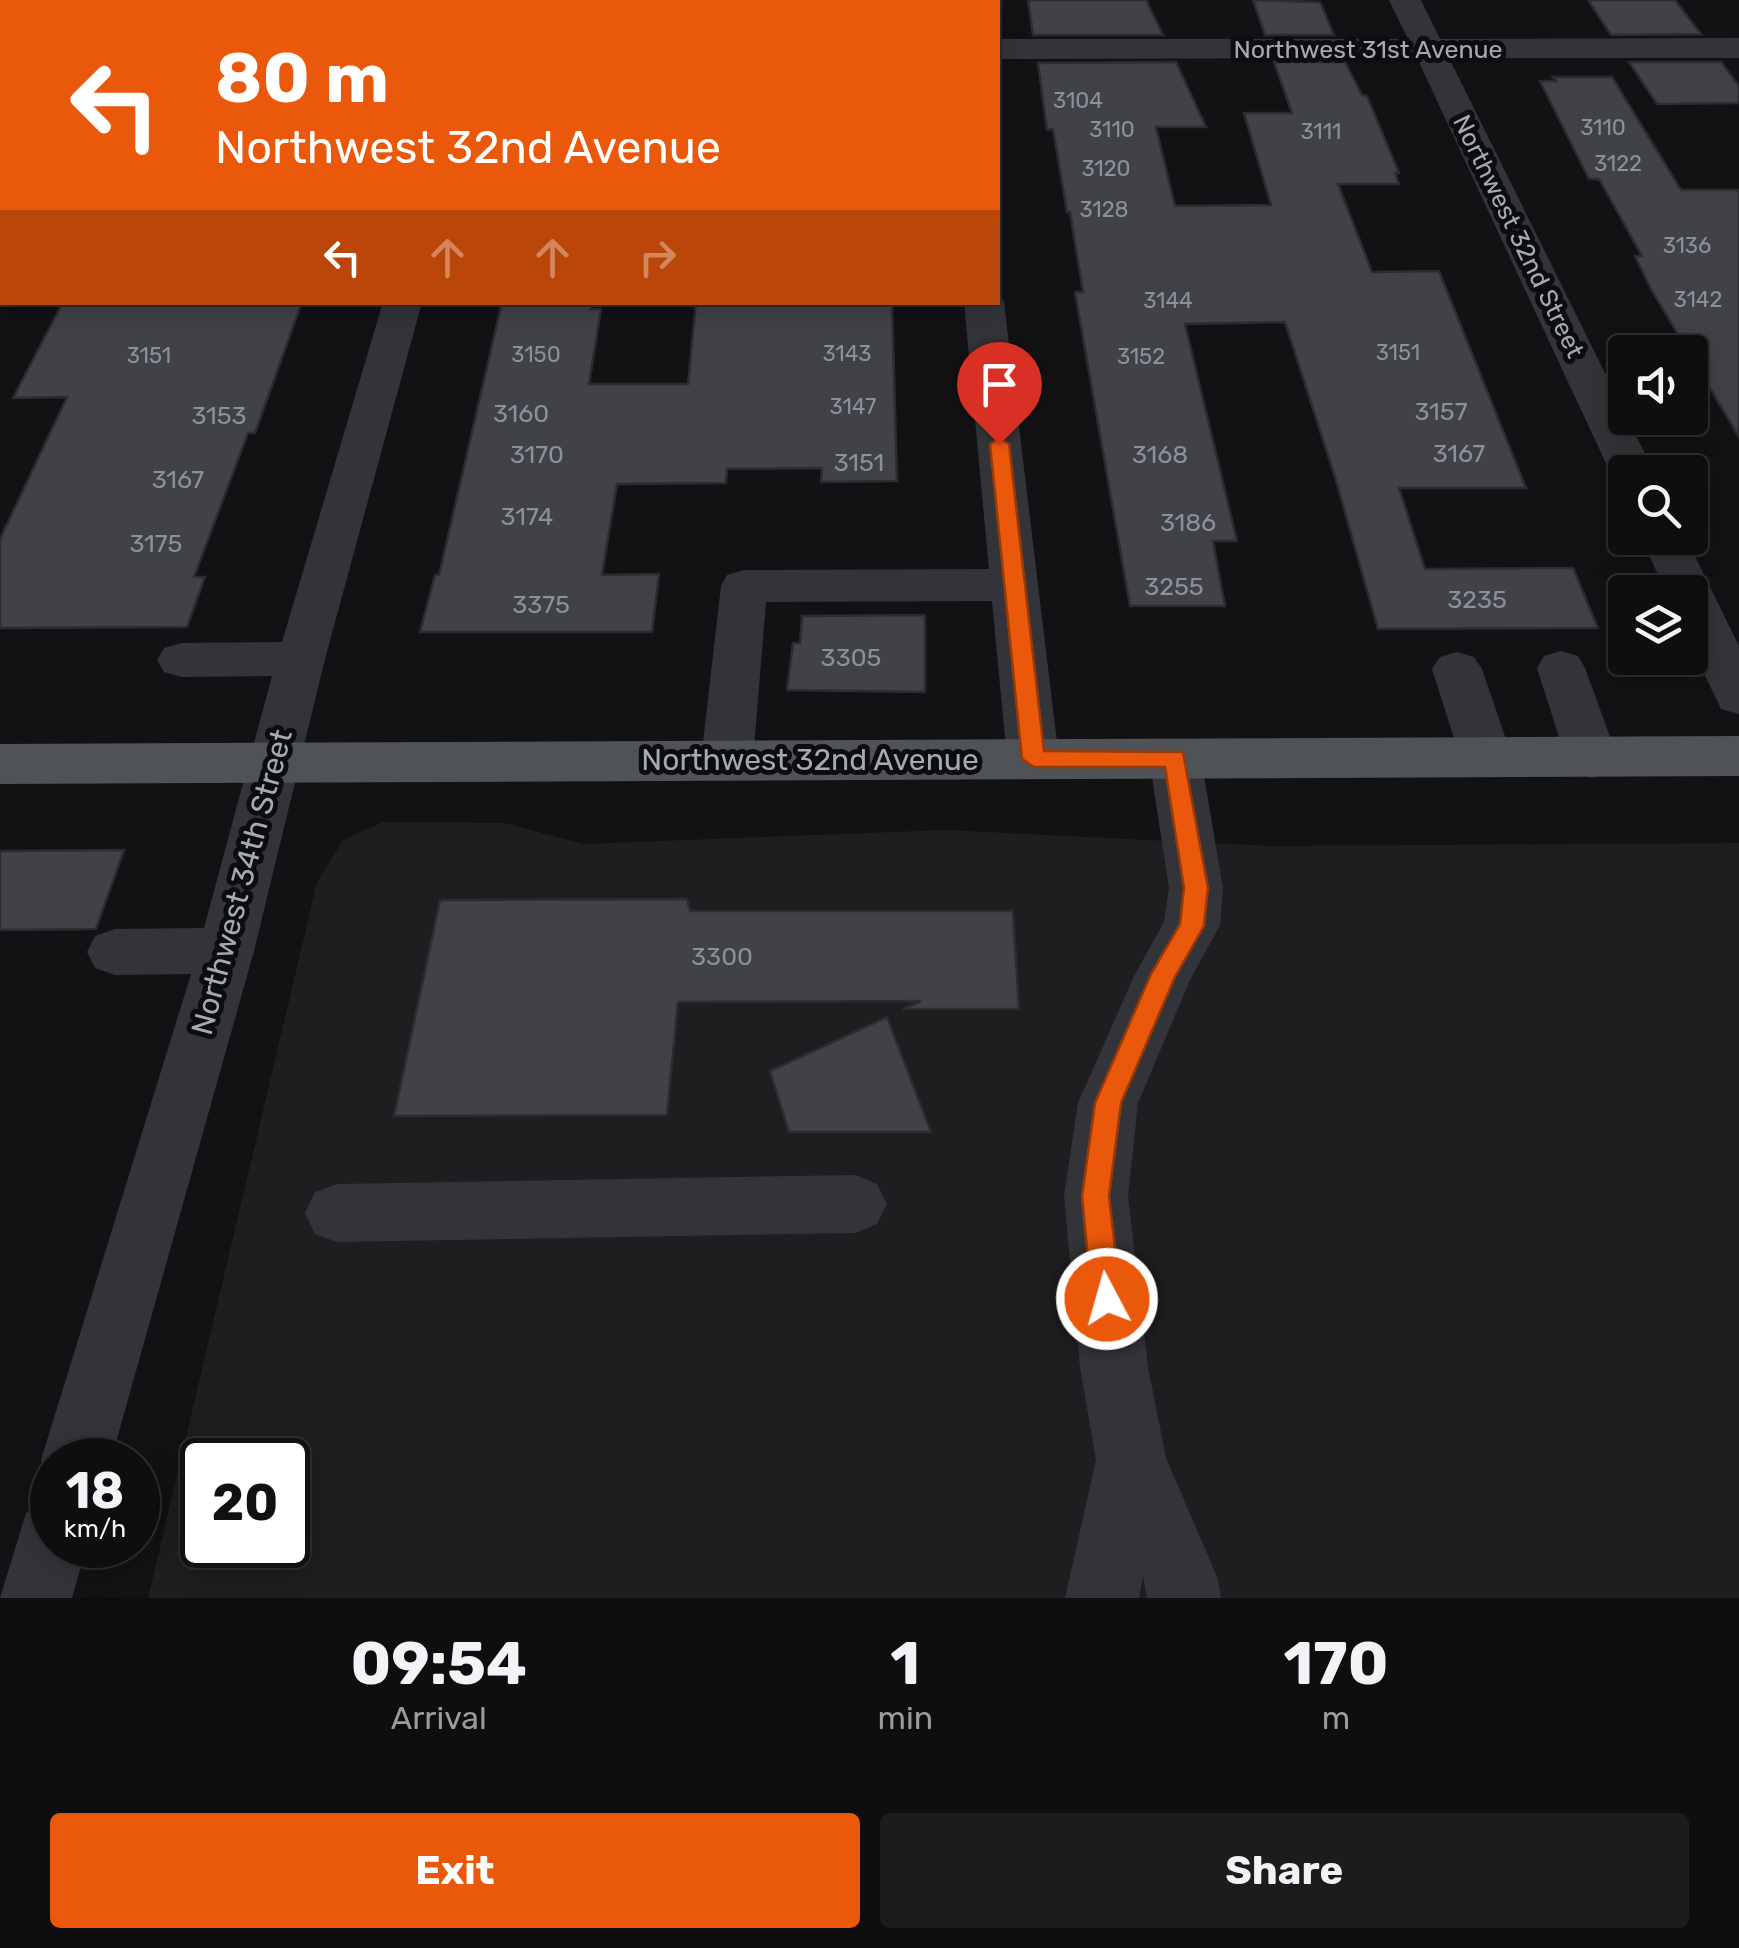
<!DOCTYPE html>
<style>
body{margin:0;font-family:Rubik,sans-serif;background:#1c1c1d;color:#f1f3f6;height:100vh;display:flex;flex-direction:column;font-size:38px;white-space:nowrap}
*{box-sizing:border-box;margin:0}
p{font-size:32px;color:#9b9c9e}
.icon{flex:none;width:55px;height:55px;fill:none;stroke:currentColor;stroke-width:2;stroke-linecap:round;stroke-linejoin:round}
.map{position:relative;height:1598px;overflow:hidden}
.panel{display:flex;flex-direction:column;background:#0e0e0f;flex:1}
.panel>*{flex:none}
.guide{position:absolute;left:0px;top:0px;width:1000px;height:305px;box-shadow:0 5px 25px #0003,0 0 0 2px #2e2e2f;background:#ea580c;color:#fff;overflow:hidden}
.buttons{position:absolute;left:1608px;top:335px;display:grid;gap:20px}
.buttons a{display:grid;place-items:center;width:100px;height:100px;border-radius:10px;background:#0e0e0f;box-shadow:0 5px 25px #0003,0 0 0 2px #2e2e2f;font-size:50px}
.speed{position:absolute;left:30px;top:1438px;display:flex;gap:20px;font-size:50px;font-weight:700;text-align:center}
.speed>*{display:grid;place-content:center;width:130px;height:130px;border-radius:50%;background:#0e0e0f;box-shadow:0 5px 25px #0003,0 0 0 2px #2e2e2f;line-height:1}
.speed small{font-size:25px;font-weight:400}
.speed .limit{border:5px solid #111;border-radius:15px;background:#fff;color:#111}
.pin{position:absolute;display:grid;place-items:center;width:85px;height:85px;color:#fff;margin:-102px -42px;border-radius:50% 50% 50% 0;rotate:-45deg;box-shadow:0 0 10px #0007}
.pin .icon{rotate:45deg}
.me{position:absolute;width:110px;margin:-55px;rotate:354deg;stroke-linejoin:round;filter:drop-shadow(0 0 8px #0008)}
.turn{display:flex;align-items:center;gap:35px;height:210px;padding:0 50px;font-size:45px}
.turn .icon{width:130px;height:130px;stroke-width:2.5}
.turn b{display:block;font-size:70px;line-height:85px}
.lanes{display:flex;align-items:center;height:95px;padding:0 50px;background:#0003;justify-content:center;gap:50px;direction:ltr}
.lanes .off{opacity:.35}
.eta{display:flex;justify-content:space-evenly;align-items:center;height:170px;text-align:center}
.eta b{font-size:60px;font-weight:700;line-height:70px}
.action{display:flex;gap:20px;margin-top:auto;padding:20px 50px}
.action a{flex:1;height:115px;border-radius:10px;background:#ea580c;color:#fff;font-size:40px;font-weight:700;line-height:115px;text-align:center}
.action a+a{background:#1c1c1d;color:#f1f3f6}
.map>svg:first-child{display:block}
.built{fill:#1e1e21;fill-rule:evenodd}
.building{fill:#414247;stroke:#2c2c30;stroke-width:2.5}
.lines{fill:none;stroke-linecap:round;stroke-linejoin:round}
.minor{fill:#333439;fill-rule:evenodd}
.major{fill:#4f5257;fill-rule:evenodd}
.route{fill:#ea580c;stroke:#983908;stroke-width:2.5}
.labels{text-anchor:middle;stroke-width:10;stroke-linejoin:round;paint-order:stroke}
.far-number-label{font-size:22px;fill:#8b9099}
.far-street-label{font-size:25px;fill:#a4aab4;stroke:#0d0d0f}
.number-label{font-size:25px;fill:#8b9099}
.street-label{font-size:30px;fill:#a4aab4;stroke:#0d0d0f}
</style>
<div class="map">
<svg width="1739" height="1598" viewBox="0 0 1739 1598">
<rect width="100%" height="100%" fill="#121214"/>
<g class="built">
<polygon points="71,0 539,0 69,2"/>
<path d="M383,822L504,823L583,844L947,830L1274,846L1739,843V1598H148L317,882L343,840ZM202,1460H288V1545H202Z"/>
</g>
<g class="building">
<polygon points="1028,0 1146,0 1163,35 1033,35"/>
<polygon points="1253,0 1320,2 1334,35 1265,35"/>
<polygon points="1588,0 1675,0 1701,34 1611,35"/>
<polygon points="1176,62 1206,127 1156,127 1175,206 1271,205 1244,113 1292,113 1274,62 1345,62 1362,95 1367,96 1399,173 1395,173 1399,184 1338,184 1372,272 1439,271 1526,488 1399,488 1425,569 1573,568 1598,628 1378,629 1335,477 1285,322 1185,324 1237,541 1213,541 1225,606 1130,606 1075,292 1083,292 1070,212 1067,212 1053,129 1047,130 1038,63"/>
<polygon points="1629,62 1721,62 1739,86 1739,103 1657,104"/>
<polygon points="1553,77 1612,77 1681,190 1739,190 1739,437 1651,289 1635,256 1642,256 1599,179 1589,179 1540,81 1556,81"/>
<polygon points="63,302 302,302 255,433 248,433 194,577 205,577 187,627 0,628 0,539 67,397 13,398"/>
<polygon points="502,302 592,302 591,309 601,309 589,384 688,384 696,302 892,302 897,481 821,482 822,468 727,469 726,483 617,484 602,575 659,574 652,632 420,632 435,575 439,575"/>
<polygon points="925,615 925,692 787,690 793,643 800,643 802,616"/>
<polygon points="124,850 96,929 0,930 0,851"/>
<polygon points="687,899 690,911 1013,911 1019,1009 903,1009 921,1001 678,1002 667,1115 394,1116 440,900"/>
<polygon points="887,1017 931,1132 789,1132 770,1071"/>
</g>
<g class="lines">
<g class="minor">
<polygon points="936,0 968,0 968,2 937,2"/>
<polygon points="1389,0 1421,0 1440,39 1739,38 1739,58 1449,58 1654,472 1625,472 1625,484 1617,482 1610,472 1417,58 998,59 998,39 1408,39"/>
<polygon points="2,27 2,49 0,50 0,28"/>
<polygon points="998,294 1004,302 1059,759 1051,772 1033,778 1015,772 1007,759 992,601 766,602 753,760 745,773 727,779 709,773 701,760 721,586 727,575 744,570 989,569 964,302 998,302"/>
<polygon points="383,302 422,302 325,659 254,951 111,1460 52,1460 52,1485 41,1460 191,974 115,975 95,968 87,952 95,936 115,929 204,928 272,676 181,677 164,672 157,660 164,648 181,643 282,642"/>
<polygon points="1641,538 1686,538 1739,646 1739,714 1721,709 1690,644 1690,592 1666,592"/>
<polygon points="1561,651 1578,656 1585,668 1618,759 1610,772 1592,778 1574,772 1566,759 1537,668 1544,656"/>
<polygon points="1457,652 1474,657 1482,669 1512,757 1504,770 1486,776 1468,770 1460,757 1432,669 1440,657"/>
<polygon points="1175,739 1193,745 1201,758 1223,888 1220,925 1190,980 1138,1103 1128,1196 1148,1367 1166,1458 1218,1579 1221,1598 1147,1598 1143,1576 1139,1598 1065,1598 1096,1460 1080,1367 1064,1196 1078,1103 1135,974 1164,922 1169,888 1149,758 1157,745"/>
<polygon points="855,1175 877,1184 887,1204 877,1224 855,1233 337,1242 315,1234 305,1213 315,1192 337,1184"/>
<polygon points="52,1503 52,1545 87,1545 72,1598 0,1598 26,1513"/>
</g>
<polygon class="major" points="1739,736 1739,776 0,784 0,744"/>
</g>
<polygon class="route" points="999,438 1009,444 1044,751 1183,752 1208,888 1204,926 1175,977 1121,1103 1109,1196 1121,1299 1117,1308 1107,1312 1097,1308 1092,1299 1082,1196 1095,1103 1151,974 1180,924 1184,888 1165,767 1034,767 1022,759 990,444"/>
<g class="labels">
<g class="far-number-label">
<text x="1078" y="108">3104</text>
<text x="1603" y="135">3110</text>
<text x="1112" y="137">3110</text>
<text x="1321" y="139">3111</text>
<text x="1618" y="171">3122</text>
<text x="1106" y="176">3120</text>
<text x="1104" y="217">3128</text>
<text x="1687" y="253">3136</text>
<text x="1698" y="307">3142</text>
<text x="1168" y="308">3144</text>
<text x="1398" y="360">3151</text>
<text x="847" y="361">3143</text>
<text x="536" y="362">3150</text>
<text x="149" y="363">3151</text>
<text x="1141" y="364">3152</text>
<text x="853" y="414">3147</text>
</g>
<g class="far-street-label">
<text x="1368" y="58">Northwest 31st Avenue</text>
<text transform="translate(1519 236) rotate(64)" y="9">Northwest 32nd Street</text>
</g>
<g class="number-label">
<text x="1441" y="420">3157</text>
<text x="521" y="422">3160</text>
<text x="219" y="424">3153</text>
<text x="1459" y="462">3167</text>
<text x="537" y="463">3170</text>
<text x="1160" y="463">3168</text>
<text x="859" y="471">3151</text>
<text x="178" y="488">3167</text>
<text x="527" y="525">3174</text>
<text x="1188" y="531">3186</text>
<text x="156" y="552">3175</text>
<text x="1174" y="595">3255</text>
<text x="1477" y="608">3235</text>
<text x="541" y="613">3375</text>
<text x="851" y="666">3305</text>
<text x="722" y="965">3300</text>
</g>
<g class="street-label">
<text x="810" y="770">Northwest 32nd Avenue</text>
<text transform="translate(242 882) rotate(-75)" y="10">Northwest 34th Street</text>
</g>
</g>
</svg>
<div class="buttons">
<a><svg class="icon" aria-label="sound" viewBox="0 0 24 24"><path d="M4 9h4l5-4v14l-5-4H4zM17 9q2 3 0 6"/></svg></a>
<a><svg class="icon" aria-label="search" viewBox="0 0 24 24"><circle cx="10" cy="10" r="6"/><path d="M15 15l6 6"/></svg></a>
<a><svg class="icon" aria-label="layers" viewBox="0 0 24 24"><path d="M12 4l9 5-9 5-9-5zM3 14l9 5 9-5"/></svg></a>
</div>
<div class="speed"><div>18<small>km/h</small></div><div class="limit">20</div></div>
<div class="pin" style="left:999px;top:444px;background:#d93025"><svg class="icon" aria-label="arrive" viewBox="0 0 24 24"><path d="M6 21V4h12l-3 4 3 4H6"/></svg></div>
<svg class="me" style="left:1107px;top:1299px" viewBox="-20 -20 40 40"><circle r="17" fill="#ea580c" stroke="#fff" stroke-width="3"/><path d="M0-11L8 9 0 5-8 9z" fill="#fff"/></svg>
<div class="guide">
<div class="turn"><svg class="icon" aria-label="left" viewBox="0 0 24 24"><path d="M17 20v-9H6M10 6l-5 5 5 5"/></svg><div><b>80 m</b>Northwest 32nd Avenue</div></div>
<div class="lanes"><svg class="icon" aria-label="left" viewBox="0 0 24 24"><path d="M17 20v-9H6M10 6l-5 5 5 5"/></svg><svg class="icon off" aria-label="ahead" viewBox="0 0 24 24"><path d="M12 20V5M6 11l6-6 6 6"/></svg><svg class="icon off" aria-label="ahead" viewBox="0 0 24 24"><path d="M12 20V5M6 11l6-6 6 6"/></svg><svg class="icon off" aria-label="right" viewBox="0 0 24 24"><path d="M7 20v-9h11M14 6l5 5-5 5"/></svg></div>
</div>
</div>
<section class="panel">
<div class="eta">
<div><b>09:54</b><p>Arrival</p></div>
<div><b>1</b><p>min</p></div>
<div><b>170</b><p>m</p></div>
</div>
<div class="action"><a>Exit</a><a>Share</a></div>
</section>
